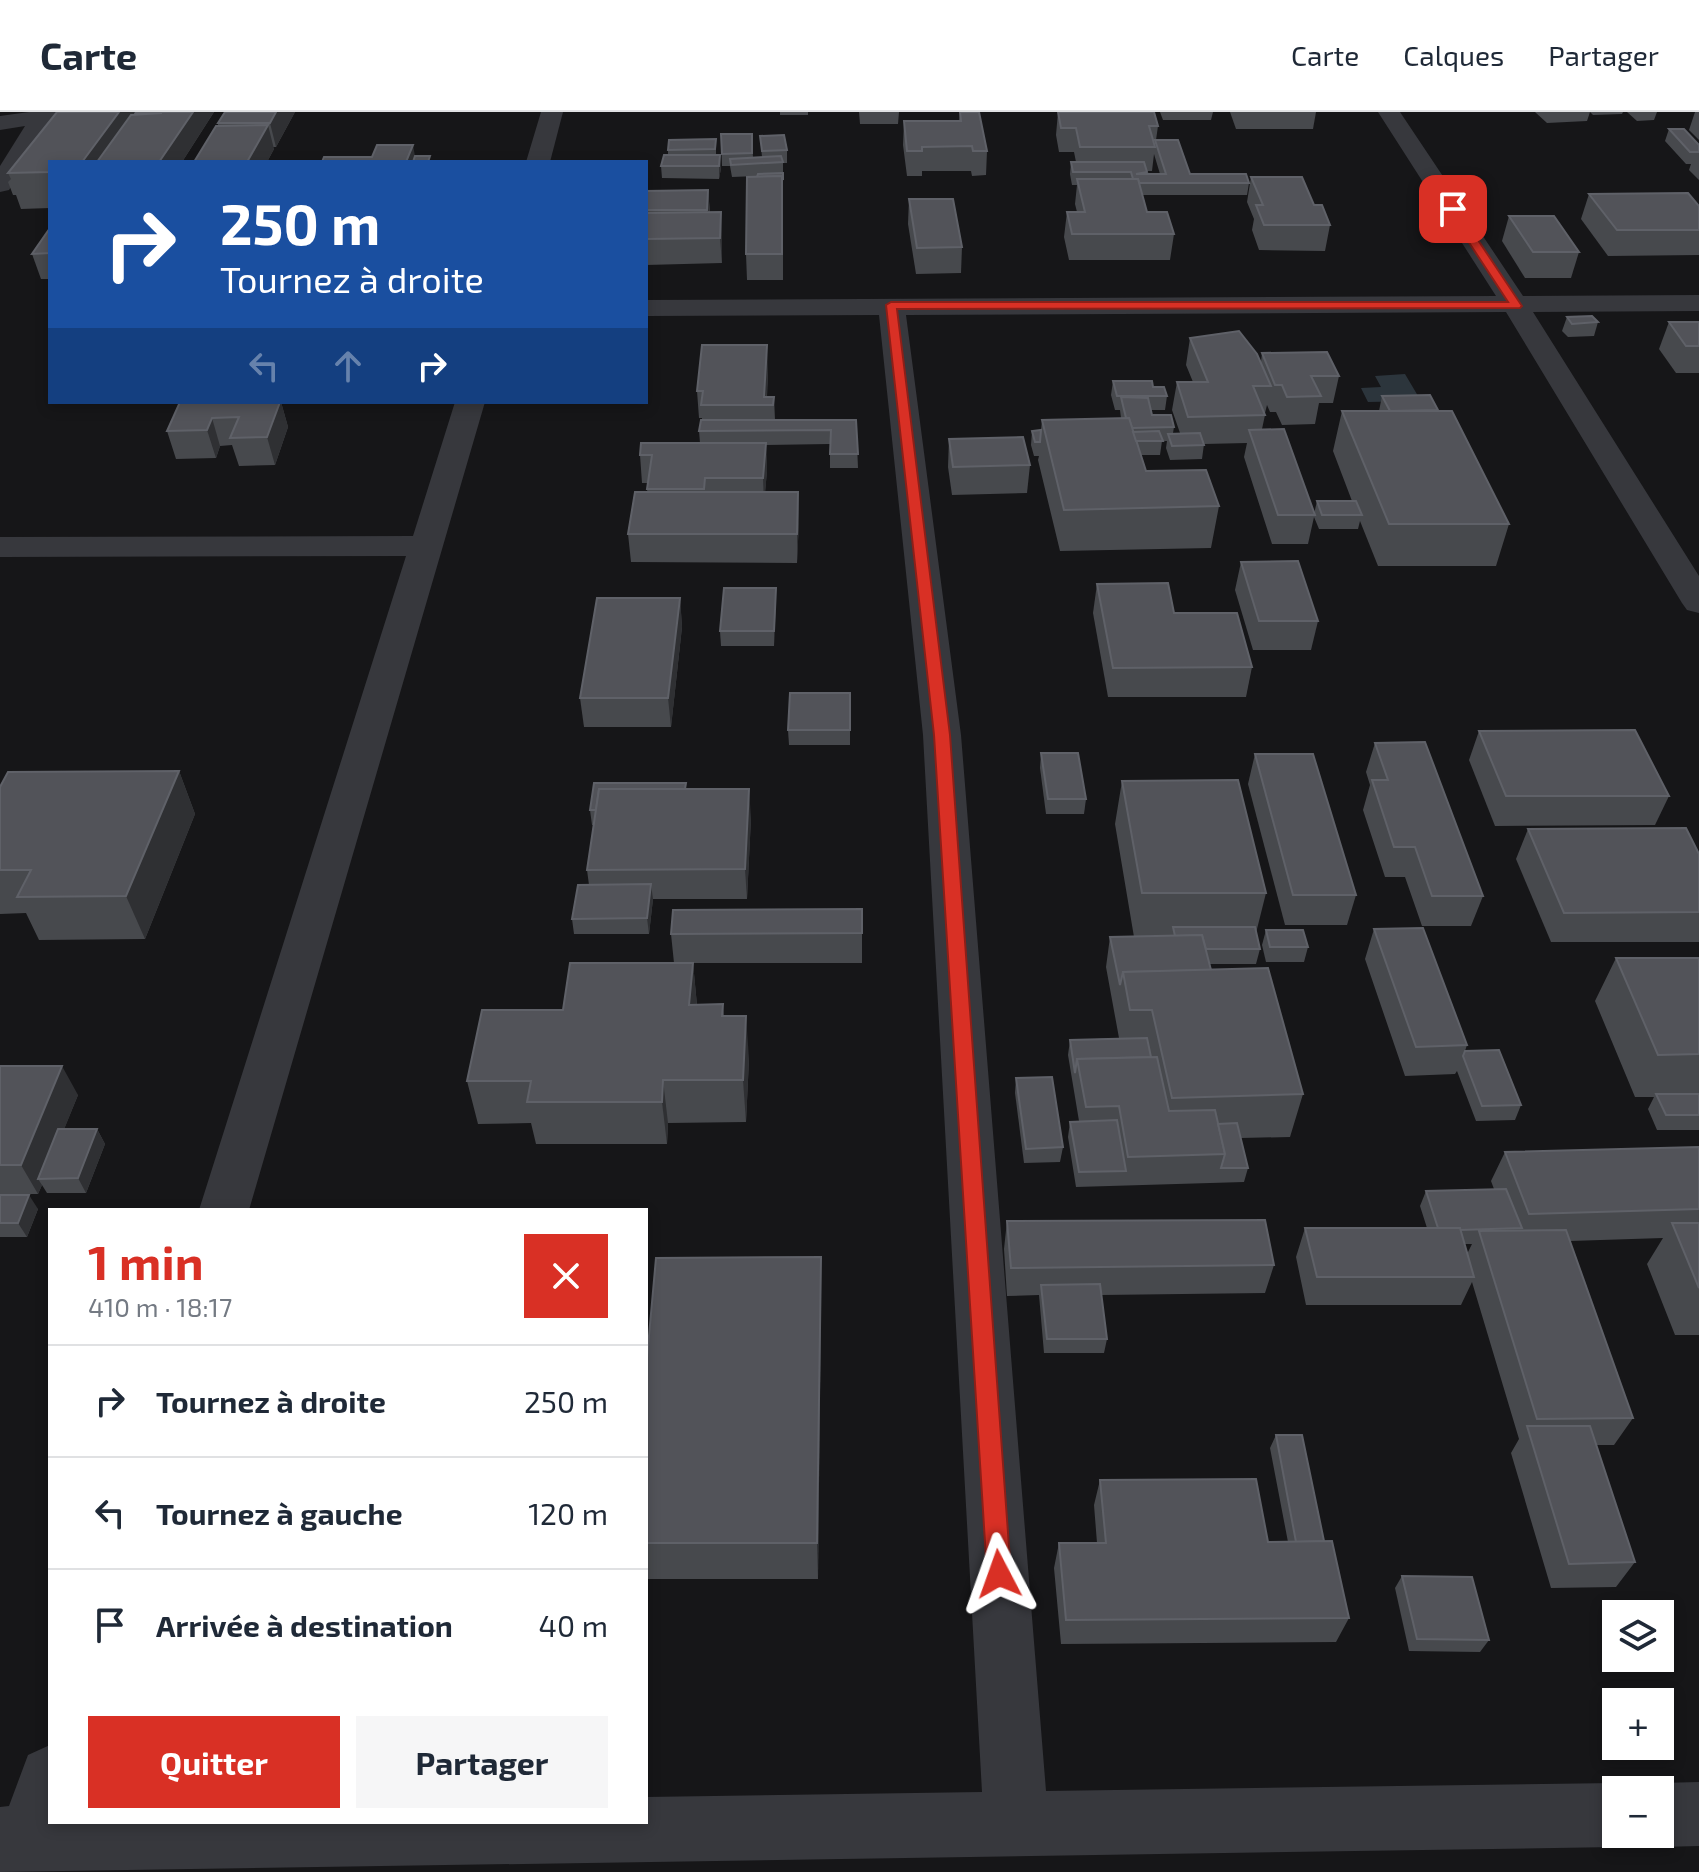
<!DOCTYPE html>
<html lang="fr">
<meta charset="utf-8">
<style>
body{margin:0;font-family:"Exo 2",sans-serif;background:#f6f6f7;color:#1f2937;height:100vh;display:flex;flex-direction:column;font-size:30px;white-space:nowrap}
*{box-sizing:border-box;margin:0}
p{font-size:26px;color:#747a83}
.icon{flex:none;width:44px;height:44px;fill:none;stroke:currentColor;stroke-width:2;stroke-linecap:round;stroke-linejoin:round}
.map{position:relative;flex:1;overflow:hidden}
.side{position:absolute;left:48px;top:1096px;width:600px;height:616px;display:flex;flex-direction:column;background:#fff;border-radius:0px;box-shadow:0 4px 12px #0003}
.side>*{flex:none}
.banner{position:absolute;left:48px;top:48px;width:600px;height:244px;border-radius:0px;box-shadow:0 4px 12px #0003;background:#1a4fa0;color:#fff;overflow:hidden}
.buttons{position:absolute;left:1602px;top:1488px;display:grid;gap:16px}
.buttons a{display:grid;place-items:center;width:72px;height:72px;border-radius:0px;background:#fff;box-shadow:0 4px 12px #0003;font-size:40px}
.pin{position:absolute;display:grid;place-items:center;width:68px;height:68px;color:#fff;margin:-34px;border-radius:16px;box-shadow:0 4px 12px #0006}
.me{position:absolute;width:88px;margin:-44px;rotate:356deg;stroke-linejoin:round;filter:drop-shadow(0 0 6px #0008)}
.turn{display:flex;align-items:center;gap:28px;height:168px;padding:0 40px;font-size:36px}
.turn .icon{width:104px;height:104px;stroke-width:2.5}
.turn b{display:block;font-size:56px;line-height:68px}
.lanes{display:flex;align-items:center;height:76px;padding:0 40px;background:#0003;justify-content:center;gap:40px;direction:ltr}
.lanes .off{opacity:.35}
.round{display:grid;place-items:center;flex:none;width:84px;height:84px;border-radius:0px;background:#f6f6f7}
.overview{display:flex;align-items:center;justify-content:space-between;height:136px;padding:0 40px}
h1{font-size:48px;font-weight:700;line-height:60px;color:#d93025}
.button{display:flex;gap:16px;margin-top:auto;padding:16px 40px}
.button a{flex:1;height:92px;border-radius:0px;background:#d93025;color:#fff;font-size:32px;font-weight:700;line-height:92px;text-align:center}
.button a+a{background:#f6f6f7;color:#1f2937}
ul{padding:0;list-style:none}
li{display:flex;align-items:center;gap:24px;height:112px;padding:0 40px;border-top:2px solid #e0e1e3}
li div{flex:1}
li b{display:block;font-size:30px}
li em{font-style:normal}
header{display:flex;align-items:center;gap:48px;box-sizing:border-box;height:112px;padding:0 40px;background:#fff;border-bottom:2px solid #e0e1e3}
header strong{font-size:38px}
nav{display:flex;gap:44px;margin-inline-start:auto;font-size:28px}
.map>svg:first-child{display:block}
.water{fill:#2c353c}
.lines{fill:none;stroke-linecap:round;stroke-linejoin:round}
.minor{fill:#37383d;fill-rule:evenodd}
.wall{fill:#47494d;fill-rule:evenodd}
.shaded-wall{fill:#2f3033}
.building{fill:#525359;stroke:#5f6168;stroke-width:2}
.route{fill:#d93025;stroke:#8d1f18;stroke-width:2}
</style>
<header>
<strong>Carte</strong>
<nav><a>Carte</a><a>Calques</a><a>Partager</a></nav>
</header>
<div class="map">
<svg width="1699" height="1760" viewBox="0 0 1699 1760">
<rect width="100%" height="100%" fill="#161618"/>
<polygon class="water" points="1405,262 1421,289 1368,290 1361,276 1381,275 1375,264"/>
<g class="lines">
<g class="minor">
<polygon points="29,0 87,0 84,5 50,11 9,78 0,80 0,54 25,14 0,18 0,4"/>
<polygon points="541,0 563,0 550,50 526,50"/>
<polygon points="1378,0 1400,0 1523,184 1699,183 1699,199 1533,200 1699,464 1699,501 1687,498 1682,491 1506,200 906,203 961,623 1046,1679 1616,1671 1633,1678 1616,1678 1616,1722 1660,1722 1660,1678 1643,1678 1660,1671 1699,1670 1699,1734 1660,1735 1638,1726 1616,1735 0,1760 0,1695 9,1694 28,1643 50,1633 50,1710 646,1710 646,1685 982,1680 923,623 879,203 646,204 646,188 1496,184"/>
<polygon points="455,290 485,290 249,1098 199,1098 406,444 0,445 0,425 413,424"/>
</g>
</g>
<g class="wall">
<polygon points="57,0 214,0 182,50 50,50 50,96 21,97 16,83 13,83 8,70 11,67 8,61"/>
<polygon points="295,0 276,35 273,35 274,37 267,50 194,50 218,14 218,11"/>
<rect x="780" y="0" width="28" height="3"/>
<polygon points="859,0 899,0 898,12 860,12"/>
<polygon points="960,0 987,39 986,63 972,64 971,59 922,59 922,64 907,64 903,33 904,9 959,9"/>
<path d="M1058,0L1158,14L1156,28L1190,62L1249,71L1247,83H1142L1147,100L1174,122L1170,148H1069L1064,125L1067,100H1077L1075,92L1077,73H1072L1070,62L1071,50H1076L1074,40H1059L1056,23ZM1154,42L1160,62H1147L1146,59H1152Z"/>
<polygon points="1160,0 1213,0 1211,8 1163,8"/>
<polygon points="1230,0 1316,0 1313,17 1236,17"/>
<polygon points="1535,0 1590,0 1587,9 1547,11"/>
<polygon points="1590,0 1623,0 1622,2 1593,3"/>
<polygon points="1627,0 1657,0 1654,8 1637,9"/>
<polygon points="1695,0 1699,0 1699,28 1689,18"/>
<polygon points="1669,17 1699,33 1699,68 1689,58 1691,52 1686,52 1665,29"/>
<polygon points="721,22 752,22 753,46 762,45 760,24 787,38 787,51 783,51 783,168 747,168 746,142 757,64 732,65 730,54 722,54"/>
<polygon points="716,27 716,43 721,56 719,67 662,66 661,54 668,43 668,38"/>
<polygon points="1251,65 1314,93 1330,113 1325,139 1259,138 1252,118 1254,107 1247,90"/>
<polygon points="708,78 710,100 721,100 722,151 646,153 646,79"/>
<polygon points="1589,82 1699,94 1699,143 1608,144 1581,107"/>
<polygon points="909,87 962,135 961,161 916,162 908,112"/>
<polygon points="1509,104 1579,140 1571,166 1525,166 1502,129"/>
<polygon points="50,116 50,167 41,167 32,142"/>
<polygon points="1567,205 1598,210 1594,224 1568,225 1562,219"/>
<polygon points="1669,210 1699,210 1699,261 1676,261 1659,237"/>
<polygon points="1190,226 1261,250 1262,241 1339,264 1333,291 1319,291 1315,312 1282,313 1276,300 1270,300 1267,293 1265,301 1264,301 1265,303 1262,317 1314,402 1317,389 1352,389 1333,339 1342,299 1379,299 1382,284 1438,299 1509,412 1496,454 1378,454 1360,409 1358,417 1319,417 1314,405 1308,432 1272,432 1244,345 1247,331 1204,332 1202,347 1170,348 1166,336 1167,329 1162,329 1160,343 1141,343 1146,359 1219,394 1211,436 1060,439 1038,348 1039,344 1034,344 1031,333 1032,319 1041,318 1042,308 1121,306 1120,298 1115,298 1111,283 1113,269 1153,275 1167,284 1165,298 1151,298 1152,303 1174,315 1173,321 1180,321 1172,298 1177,270 1193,270 1186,253"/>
<polygon points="768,260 767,285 774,285 775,308 856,308 858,356 830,356 830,332 766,333 767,359 765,380 798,380 799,408 797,451 631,450 628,422 647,380 648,371 642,371 640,343 700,331 699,319 702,308 702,306 699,306 697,279"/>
<polygon points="180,290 281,290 288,315 275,353 239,354 232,333 220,334 216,346 176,347 167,319"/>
<polygon points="949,327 1030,353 1027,381 952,383 948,355"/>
<polygon points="1241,450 1318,509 1311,538 1253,538 1235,478"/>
<polygon points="1097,472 1174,501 1252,555 1246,585 1108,585 1093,501"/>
<polygon points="776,476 774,534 721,534 720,519"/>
<polygon points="680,486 682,515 671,615 584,615 580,586"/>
<polygon points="850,581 850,633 789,633 788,618"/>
<polygon points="1479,619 1669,684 1655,713 1495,714 1469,648"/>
<polygon points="1375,631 1483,784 1471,814 1422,814 1405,765 1385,765 1363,698 1370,673 1366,660"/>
<polygon points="1041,641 1086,687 1084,702 1046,702 1040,656"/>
<polygon points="1255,642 1356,783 1347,813 1285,813 1248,672"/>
<polygon points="179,659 195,702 145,827 39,828 26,801 0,802 0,675"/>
<polygon points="1122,669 1266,781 1256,821 1260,837 1256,852 1209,852 1211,858 1303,982 1290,1025 1241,1026 1248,1056 1244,1070 1076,1075 1068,1025 1070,1010 1079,1009 1068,943 1070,928 1119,926 1106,855 1110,825 1134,825 1115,712"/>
<polygon points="686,671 686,677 751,706 747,787 653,787 649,822 574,822 572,807 589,773 587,758 594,713 592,713 590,698"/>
<polygon points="1528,717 1699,742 1699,830 1551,830 1516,747"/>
<polygon points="862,797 862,851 693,851 697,893 723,892 724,904 749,947 746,1010 668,1011 667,1032 536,1032 531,1011 478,1012 467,969 563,898 674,851 671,822"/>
<polygon points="1374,817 1467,933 1465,939 1521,993 1515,1008 1476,1009 1457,959 1455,962 1405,964 1365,847"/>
<polygon points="1266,818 1308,835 1304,850 1266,850 1262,833"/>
<polygon points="1616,846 1699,846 1699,1018 1657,1018 1648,997 1654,985 1635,985 1595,889"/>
<polygon points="0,954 78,983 64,1017 97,1017 105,1032 86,1081 47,1081 42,1073 38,1082 0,1082"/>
<polygon points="1016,966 1063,1035 1060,1050 1024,1051 1015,981"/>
<path d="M1699,1035V1223H1675L1647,1152L1663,1126L1570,1129L1633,1306L1614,1333H1596L1635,1450L1616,1475L1551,1476L1511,1341L1519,1327L1472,1170L1461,1193H1306L1296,1145L1305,1116H1427L1420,1094L1426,1079L1494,1077L1491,1069L1505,1040ZM1464,1132H1472L1467,1142Z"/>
<polygon points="0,1083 38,1097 27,1125 0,1125"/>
<polygon points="1007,1109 1274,1153 1265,1181 1101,1183 1107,1227 1104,1241 1044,1241 1039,1183 1007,1184 1004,1137"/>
<polygon points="821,1145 821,1186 818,1467 646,1467 646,1257"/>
<polygon points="1276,1323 1324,1429 1349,1506 1336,1530 1061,1532 1054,1456 1059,1431 1097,1431 1094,1393 1100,1368 1268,1430 1288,1430 1270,1336"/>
<polygon points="1402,1464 1489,1528 1480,1540 1409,1539 1395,1476"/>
</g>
<g class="shaded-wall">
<polygon points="119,0 145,0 135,2 140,19 119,50 82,50"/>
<polygon points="193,0 214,0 182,50 159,50"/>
<polygon points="276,0 295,0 276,35 270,11"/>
<polygon points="268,13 274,37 267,50 247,50"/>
<polygon points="413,33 416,50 406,50"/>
<polygon points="720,43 721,56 719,67 719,54"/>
<polygon points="708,78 710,103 708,123 707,98"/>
<polygon points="721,100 722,125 722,151 720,126"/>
<polygon points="767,233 768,260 766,293 764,285"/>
<polygon points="280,290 281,290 288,315 275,353 267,325"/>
<polygon points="212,306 220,334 216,346 207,318"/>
<polygon points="766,331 767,359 764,394 763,366"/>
<polygon points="798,380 799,408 797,451 797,422"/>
<polygon points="776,476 776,491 774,534 774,519"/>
<polygon points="680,486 682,515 671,615 668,586"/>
<polygon points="179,659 195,702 145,827 126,784"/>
<polygon points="749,677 751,706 747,787 745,757"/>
<polygon points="651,772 653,787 649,822 647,806"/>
<polygon points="693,851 697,894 689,893"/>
<polygon points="746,904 749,947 746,1010 743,968"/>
<polygon points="62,954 78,983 44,1067 38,1067 42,1073 38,1082 21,1053"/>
<polygon points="663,968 668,1011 667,1032 662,990"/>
<polygon points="97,1017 105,1032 86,1081 78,1066"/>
<polygon points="29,1083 38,1097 27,1125 18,1111"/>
<polygon points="821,1145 821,1186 818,1467 817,1431"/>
</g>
<g class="building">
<polygon points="57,0 119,0 82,50 50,50 50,60 8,61"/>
<polygon points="136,0 193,0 159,50 97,50 131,3 162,1 135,2"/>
<polygon points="225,0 276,0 270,11 218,11"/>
<polygon points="960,0 979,0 987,39 973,39 972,34 922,35 922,39 907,39 904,9 961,9"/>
<polygon points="1058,0 1154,0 1158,14 1149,14 1155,35 1080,35 1076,16 1061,16"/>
<polygon points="268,13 247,50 194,50 216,14"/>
<polygon points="1669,17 1684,17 1699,33 1699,40 1690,40"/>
<polygon points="721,22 752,22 752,41 722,42"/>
<polygon points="784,23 787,38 762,39 760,24"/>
<polygon points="716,27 715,37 668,38 669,28"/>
<polygon points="1155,28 1178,28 1190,62 1246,62 1249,71 1139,71 1138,67 1133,67 1131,60 1073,60 1071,50 1144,50 1147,60 1136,62 1166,62"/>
<polygon points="377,33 413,33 406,50 322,50 324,45 372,45"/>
<polygon points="664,43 720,43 719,54 661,54"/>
<polygon points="415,44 430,44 428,50 413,50"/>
<polygon points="781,44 783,50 731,53 730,47"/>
<polygon points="783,61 783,68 782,64 757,65 758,62"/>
<polygon points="782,64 782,142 746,142 747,65"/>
<polygon points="1251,65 1302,65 1314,93 1322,93 1330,113 1264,113 1256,93 1263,93"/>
<polygon points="1077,67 1138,67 1147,100 1167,100 1174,122 1072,122 1067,100 1085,100"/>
<polygon points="708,78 707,98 646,98 646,79"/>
<polygon points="1688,81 1699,94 1699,118 1617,118 1589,82"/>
<polygon points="909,87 953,87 962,135 917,136"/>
<polygon points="721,100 720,126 646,127 646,101"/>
<polygon points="1509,104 1554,104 1579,140 1533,140"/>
<polygon points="50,116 50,141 32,142"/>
<polygon points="1592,204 1598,210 1572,212 1567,205"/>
<polygon points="1669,210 1699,210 1699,234 1686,234"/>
<polygon points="1239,219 1257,242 1271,274 1253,274 1265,303 1188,305 1177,270 1208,270 1190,226"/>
<polygon points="702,233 767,233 764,285 774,285 773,293 701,293 703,279 697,279"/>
<polygon points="1327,240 1339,264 1311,264 1321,284 1287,285 1282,273 1275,273 1262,241"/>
<polygon points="1113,269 1152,269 1153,275 1164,275 1167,284 1117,284"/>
<polygon points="1430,283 1438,298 1390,299 1382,284"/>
<polygon points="1121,285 1148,286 1152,303 1171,303 1174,315 1132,316 1129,306 1126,306"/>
<polygon points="180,290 280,290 267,325 230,326 239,305 212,306 207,318 167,319"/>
<polygon points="1342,299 1452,299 1509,412 1389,412"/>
<polygon points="1129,306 1146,359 1206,358 1219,394 1064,398 1042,308"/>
<polygon points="701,308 856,308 858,342 830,342 831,318 699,319"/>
<polygon points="1284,317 1315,403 1278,403 1249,318"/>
<polygon points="1041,318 1040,330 1035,330 1032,319"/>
<polygon points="1159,319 1163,329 1136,329 1133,320"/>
<polygon points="1200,321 1204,333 1172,334 1168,322"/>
<polygon points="1023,325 1030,353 953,355 949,327"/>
<polygon points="641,331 766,331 763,366 705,366 704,377 647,377 652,343 640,343"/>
<polygon points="635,380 798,380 797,422 628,422"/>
<polygon points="1317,389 1356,389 1362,403 1322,403"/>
<polygon points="1298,449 1318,509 1259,509 1241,450"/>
<polygon points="1168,471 1174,501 1237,501 1252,555 1113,556 1097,472"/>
<polygon points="724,476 776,476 774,519 720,519"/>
<polygon points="597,486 680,486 668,586 580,586"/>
<polygon points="790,581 850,581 850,618 788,618"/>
<polygon points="1635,618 1669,684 1506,684 1479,619"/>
<polygon points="1425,630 1483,784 1432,784 1415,735 1394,735 1372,668 1388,668 1375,631"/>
<polygon points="1041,641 1078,641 1086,687 1048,687"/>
<polygon points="1255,642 1313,642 1356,783 1293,783"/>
<polygon points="179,659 126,784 17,785 31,758 0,758 0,675 8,660"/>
<polygon points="1238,668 1266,781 1142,781 1122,669"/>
<polygon points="594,671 686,671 685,677 599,677 596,698 590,698"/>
<polygon points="599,677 749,677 745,757 587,758"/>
<polygon points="1686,716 1699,742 1699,800 1564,801 1528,717"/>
<polygon points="651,772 647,806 572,807 578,773"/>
<polygon points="862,797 862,821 671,822 673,798"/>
<polygon points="1173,815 1255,815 1260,837 1206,837 1202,823 1175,824"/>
<polygon points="1423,816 1467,933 1416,935 1374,817"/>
<polygon points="1266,818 1303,818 1308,835 1270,835"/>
<polygon points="1202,823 1211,858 1123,860 1120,873 1110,825"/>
<polygon points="1616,846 1699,846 1699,942 1658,943"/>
<polygon points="570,851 693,851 689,893 723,892 722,904 746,904 743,968 663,968 662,990 527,990 531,969 467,969 482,898 563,898"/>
<polygon points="1268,856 1303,982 1172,986 1152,898 1130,898 1123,860"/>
<polygon points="1147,926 1151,945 1077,947 1075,961 1070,928"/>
<polygon points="1499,938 1521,993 1482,994 1463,944 1465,939"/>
<polygon points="1157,945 1169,999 1215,998 1225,1042 1128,1045 1119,994 1086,995 1077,947"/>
<polygon points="0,954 62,954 21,1053 0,1053"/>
<polygon points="1052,965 1063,1035 1026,1037 1016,966"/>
<polygon points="1656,982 1699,982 1699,1003 1666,1003"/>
<polygon points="1117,1008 1126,1059 1079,1060 1070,1010"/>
<polygon points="1237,1011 1248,1056 1221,1056 1225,1042 1218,1012"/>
<polygon points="58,1017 97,1017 78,1066 38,1067"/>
<polygon points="1699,1035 1699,1097 1529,1102 1505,1040"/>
<polygon points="1506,1077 1522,1116 1460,1118 1460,1116 1438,1116 1426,1079"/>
<polygon points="0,1083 29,1083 18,1111 0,1111"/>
<polygon points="1265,1108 1274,1153 1011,1156 1007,1109"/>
<polygon points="1672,1111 1699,1111 1699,1176"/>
<polygon points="1305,1116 1460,1116 1474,1165 1317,1165"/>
<polygon points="1566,1118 1633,1306 1537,1307 1479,1119"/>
<polygon points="821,1145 817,1431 646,1431 646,1257 656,1146"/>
<polygon points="1100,1172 1107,1227 1047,1227 1041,1173"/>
<polygon points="1527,1314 1590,1314 1635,1450 1569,1452"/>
<polygon points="1276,1323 1302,1323 1324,1429 1296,1430"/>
<polygon points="1256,1367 1268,1430 1332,1429 1349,1506 1066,1508 1059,1431 1106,1431 1100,1368"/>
<polygon points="1402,1464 1472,1465 1489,1528 1417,1527"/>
</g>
<polygon class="route" points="1449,95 1456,95 1522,194 1520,196 897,197 950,623 1011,1462 1007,1470 999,1473 990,1470 987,1462 934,623 886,193 891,190 1508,190 1447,97"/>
</svg>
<div class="buttons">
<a><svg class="icon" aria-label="layers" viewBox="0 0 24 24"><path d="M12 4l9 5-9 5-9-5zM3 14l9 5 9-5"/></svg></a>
<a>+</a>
<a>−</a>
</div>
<div class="pin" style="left:1453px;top:97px;background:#d93025"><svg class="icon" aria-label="arrive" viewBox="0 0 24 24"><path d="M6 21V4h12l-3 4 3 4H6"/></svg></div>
<svg class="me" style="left:999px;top:1462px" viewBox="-20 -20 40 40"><path d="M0-17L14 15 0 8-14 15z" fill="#d93025" stroke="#fff" stroke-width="4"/></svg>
<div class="banner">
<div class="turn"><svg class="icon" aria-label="right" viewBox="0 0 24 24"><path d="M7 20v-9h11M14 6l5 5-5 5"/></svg><div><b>250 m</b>Tournez à droite</div></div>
<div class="lanes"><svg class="icon off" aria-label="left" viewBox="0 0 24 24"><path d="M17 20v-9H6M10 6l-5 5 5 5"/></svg><svg class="icon off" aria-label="ahead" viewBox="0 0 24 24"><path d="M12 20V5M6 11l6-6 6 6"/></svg><svg class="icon" aria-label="right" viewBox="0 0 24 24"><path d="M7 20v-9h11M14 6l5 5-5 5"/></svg></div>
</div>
<section class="side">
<div class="overview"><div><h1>1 min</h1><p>410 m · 18:17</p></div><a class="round" style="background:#d93025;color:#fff"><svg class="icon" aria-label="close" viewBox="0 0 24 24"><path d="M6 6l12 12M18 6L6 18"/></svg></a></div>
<ul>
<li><svg class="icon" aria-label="right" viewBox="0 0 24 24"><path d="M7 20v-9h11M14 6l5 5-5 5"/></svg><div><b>Tournez à droite</b></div><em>250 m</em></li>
<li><svg class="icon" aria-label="left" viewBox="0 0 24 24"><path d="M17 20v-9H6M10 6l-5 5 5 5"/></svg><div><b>Tournez à gauche</b></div><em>120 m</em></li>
<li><svg class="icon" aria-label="arrive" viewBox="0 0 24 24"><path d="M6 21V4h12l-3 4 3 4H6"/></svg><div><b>Arrivée à destination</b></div><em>40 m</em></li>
</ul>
<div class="button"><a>Quitter</a><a>Partager</a></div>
</section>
</div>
